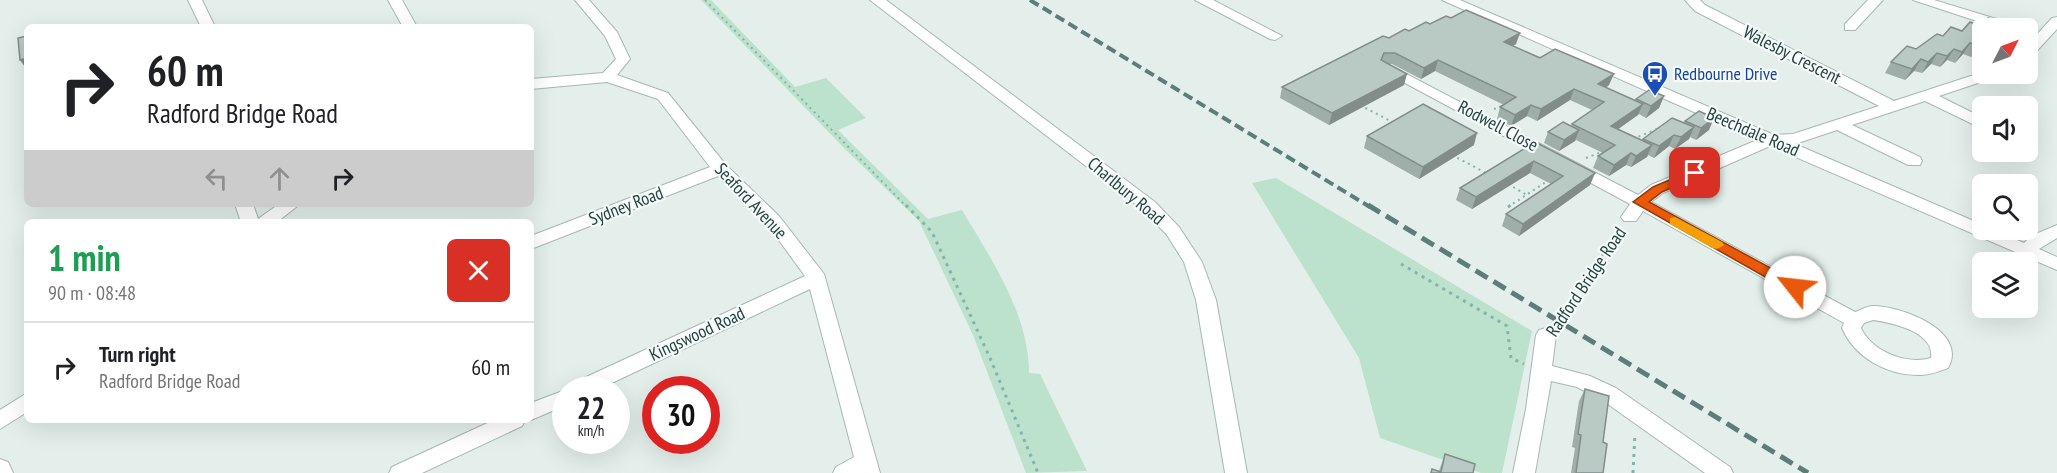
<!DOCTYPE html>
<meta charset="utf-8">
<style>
body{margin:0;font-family:"PT Sans Narrow",sans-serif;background:#f2f2f2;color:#202124;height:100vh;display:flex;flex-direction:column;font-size:22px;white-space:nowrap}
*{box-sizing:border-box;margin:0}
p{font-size:20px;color:#757577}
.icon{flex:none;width:33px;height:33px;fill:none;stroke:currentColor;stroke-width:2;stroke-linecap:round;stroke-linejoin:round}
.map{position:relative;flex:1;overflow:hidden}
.sheet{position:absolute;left:24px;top:219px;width:510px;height:204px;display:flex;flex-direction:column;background:#fff;border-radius:9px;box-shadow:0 6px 24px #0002}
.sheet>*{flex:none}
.hud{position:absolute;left:24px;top:24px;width:510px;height:183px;border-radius:9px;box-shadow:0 6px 24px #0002;background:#fff;color:#202124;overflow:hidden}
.needle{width:39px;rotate:48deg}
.buttons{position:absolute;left:1972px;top:18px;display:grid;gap:12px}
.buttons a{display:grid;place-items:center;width:66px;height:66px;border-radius:9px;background:#fff;box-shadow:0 6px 24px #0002;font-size:30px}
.speed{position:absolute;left:552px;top:376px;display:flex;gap:12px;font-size:30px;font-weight:700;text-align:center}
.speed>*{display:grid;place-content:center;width:78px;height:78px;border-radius:50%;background:#fff;box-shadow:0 6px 24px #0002;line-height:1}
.speed small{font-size:15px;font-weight:400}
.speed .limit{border:9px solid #d22;background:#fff;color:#111}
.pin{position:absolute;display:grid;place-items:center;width:51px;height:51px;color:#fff;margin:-26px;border-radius:12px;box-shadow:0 3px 9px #0006}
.me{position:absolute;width:66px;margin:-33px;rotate:299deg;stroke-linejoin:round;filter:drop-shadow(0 0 4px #0008)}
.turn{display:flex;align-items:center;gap:21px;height:126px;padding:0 24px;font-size:27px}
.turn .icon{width:78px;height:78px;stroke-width:2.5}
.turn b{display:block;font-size:42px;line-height:51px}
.lanes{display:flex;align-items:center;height:57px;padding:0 24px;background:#0003;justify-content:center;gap:30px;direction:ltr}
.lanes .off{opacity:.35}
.round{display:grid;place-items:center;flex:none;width:63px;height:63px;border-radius:9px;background:#f2f2f2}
.headline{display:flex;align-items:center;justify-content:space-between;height:102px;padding:0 24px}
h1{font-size:36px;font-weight:700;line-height:45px;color:#1e9e55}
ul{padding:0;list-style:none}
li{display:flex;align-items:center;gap:18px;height:90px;padding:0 24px;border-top:2px solid #e0e0e0}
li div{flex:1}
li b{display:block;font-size:22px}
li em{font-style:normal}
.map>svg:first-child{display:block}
.green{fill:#bce1cc}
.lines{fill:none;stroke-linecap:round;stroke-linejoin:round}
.minor-casing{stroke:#a6b8b4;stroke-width:2}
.path-far1{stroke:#83b4ac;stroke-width:2;stroke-dasharray:2 4;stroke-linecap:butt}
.path{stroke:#83b4ac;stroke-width:3;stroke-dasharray:3 5;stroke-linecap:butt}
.minor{fill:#fff;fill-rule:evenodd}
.rail-far1{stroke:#5d7d79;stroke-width:4;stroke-dasharray:10 5;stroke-linecap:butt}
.rail{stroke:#5d7d79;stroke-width:5;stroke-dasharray:14 7;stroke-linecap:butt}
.wall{fill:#9faea9}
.shaded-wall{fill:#828d8a}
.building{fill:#b9cac5;stroke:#828d8a;stroke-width:1.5}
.route{fill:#ea580c;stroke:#983908;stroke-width:1.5}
.slow{fill:#f59e0b}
.labels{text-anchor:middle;stroke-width:4.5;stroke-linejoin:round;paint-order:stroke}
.street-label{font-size:18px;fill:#22423e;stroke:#f5faf9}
.transit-label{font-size:18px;fill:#164399;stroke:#f5faf9;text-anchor:start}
</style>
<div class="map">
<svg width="2057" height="473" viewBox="0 0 2057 473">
<rect width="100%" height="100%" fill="#e4efec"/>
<g class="green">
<path d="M701,0H711L795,87L826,78L866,118L838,130L928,219L962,210C991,259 1029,314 1029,373L1040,374L1087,471L1026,473L973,335L919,221L843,147Z"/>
<polygon points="1276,178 1532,331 1502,473 1481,473 1380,438 1359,358 1252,183"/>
</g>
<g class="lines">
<g class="minor-casing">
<g id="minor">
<polygon points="188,0 202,0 215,27 201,27"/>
<polygon points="388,0 402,0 417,27 403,27"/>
<polygon points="575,0 589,0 617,32 630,59 617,75 668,93 726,165 779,216 824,274 880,473 833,473 836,467 854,457 810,289 597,390 566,390 566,405 531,420 530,420 531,403 568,389 571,384 805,276 767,224 718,176 531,249 531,236 710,167 658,99 607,82 531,89 531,79 603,73 616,59 605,36"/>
<polygon points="870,0 886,0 1155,202 1179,227 1202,262 1216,300 1247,473 1225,473 1196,300 1184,262 1167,235 1143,210"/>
<polygon points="1195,0 1213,0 1282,36 1275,40 1270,39"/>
<path d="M1442,0H1460L1774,135L1793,134L1879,106L1695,11L1685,0H1700L1705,5L1894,101L1983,72L1998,74L1996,77L1939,96L1983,118V129L1925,101L1852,125L1920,157L1922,161L1920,165H1908L1837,130L1795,144L1983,225V230H1993L2024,243L2031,236L2057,225V238L2039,249L2057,257V270L1770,146L1663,193L1651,202L1855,312C1861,310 1867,306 1873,306C1901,306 1969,331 1948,368C1940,371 1930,375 1921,375C1888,376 1855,358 1842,328L1844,323L1643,211L1636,221H1624L1621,217L1630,204L1379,69L1381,66H1391L1638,195L1651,185L1757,140ZM1873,320C1893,323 1935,332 1931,358C1907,365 1872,352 1861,328L1864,323Z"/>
<polygon points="1868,0 1883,0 1855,30 1845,30 1845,24"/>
<polygon points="1913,0 1934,0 2016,25 2018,28 1998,28"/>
<polygon points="2057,17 2057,29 2033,55 2028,56 2028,44 2052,18"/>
<polygon points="235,204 253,204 258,219 279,204 300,204 277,222 241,222"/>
<polygon points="1546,328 1553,330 1556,335 1552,366 1590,376 1616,388 1730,467 1733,473 1705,473 1602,400 1577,387 1551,381 1535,473 1513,473 1526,409 1536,335 1539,330"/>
<polygon points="27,393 27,412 0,429 0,410"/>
<polygon points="494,420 525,420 522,426 422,473 389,473 392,467"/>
<polygon points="0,459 8,462 13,473 0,473"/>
</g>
</g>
<g class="path-far1">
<polyline points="705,0 907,207"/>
<polyline points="1360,105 1394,123"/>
<polyline points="1494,109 1508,104"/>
<polyline points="1633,139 1657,129"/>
<polyline points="1452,155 1486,173"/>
<polyline points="1586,158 1604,151"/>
<polyline points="1508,184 1527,195"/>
<polyline points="1508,207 1549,180"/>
</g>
<g class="path">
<polyline points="906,205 932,232 990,358 1038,473"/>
<polyline points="1508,207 1511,205"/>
<polyline points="1401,264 1507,326 1511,358 1524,364"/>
<polyline points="1556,321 1621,229"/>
<polyline points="1633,473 1635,433"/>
</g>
<use href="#minor" class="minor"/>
<polyline class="rail-far1" points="1030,0 1370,207"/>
<polyline class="rail" points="1368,205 1808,473"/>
</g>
<g class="wall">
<polygon points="1430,24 1516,44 1513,46 1609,85 1606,88 1635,101 1636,99 1664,96 1659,108 1646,118 1639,114 1618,129 1642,141 1643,139 1684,123 1685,121 1709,130 1696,140 1690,137 1689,139 1675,149 1669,146 1654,158 1648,155 1647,157 1631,167 1626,165 1609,176 1593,168 1598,156 1603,153 1576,140 1575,141 1559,151 1544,143 1548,132 1571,126 1572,124 1592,110 1570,100 1537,121 1527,116 1511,126 1497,119 1500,107 1504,105 1435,71 1421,79 1392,64 1388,64 1404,85 1329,125 1280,98 1282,87 1389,38"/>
<polygon points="1983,28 1983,54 1975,53 1971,57 1963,54 1955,63 1947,60 1940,67 1931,64 1922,73 1914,71 1905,80 1885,73 1891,62 1916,49 1962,31"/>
<polygon points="1367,136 1474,145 1419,179 1364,148"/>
<polygon points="1535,142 1595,173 1590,185 1519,236 1502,226 1506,214 1551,184 1530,173 1472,209 1456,200 1460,188"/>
<polygon points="1585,389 1603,442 1603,473 1571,473 1575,448 1572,447 1579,401"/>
<polygon points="1445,454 1473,473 1430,473 1432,469 1439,471"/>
</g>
<g class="shaded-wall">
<polygon points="1520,33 1516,44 1500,53 1504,42"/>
<polygon points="1982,42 1975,53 1971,57 1978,46"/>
<polygon points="1970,43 1963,54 1955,63 1962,52"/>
<polygon points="1954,49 1947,60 1940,67 1947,56"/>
<polygon points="1937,53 1931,64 1922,73 1928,62"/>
<polygon points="27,58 27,70 20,60"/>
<polygon points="1921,59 1914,71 1905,80 1912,69"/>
<polygon points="1438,60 1435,71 1421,79 1424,68"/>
<polygon points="1407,74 1404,85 1329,125 1332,113"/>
<polygon points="1614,74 1609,85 1594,96 1598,84"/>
<polygon points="1574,89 1570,100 1537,121 1541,109"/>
<polygon points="1664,96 1659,108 1646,118 1651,106"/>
<polygon points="1643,104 1638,115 1607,137 1611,126"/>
<polygon points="1531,105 1527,116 1511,126 1515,115"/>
<polygon points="1714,118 1709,130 1696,140 1701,128"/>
<polygon points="1694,127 1689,139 1675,149 1681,137"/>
<polygon points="1579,130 1575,141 1559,151 1564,140"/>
<polygon points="1477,133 1474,145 1419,179 1423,167"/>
<polygon points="1674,135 1669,146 1654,158 1659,146"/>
<polygon points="1652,145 1647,157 1631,167 1636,156"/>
<polygon points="1631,153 1626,165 1609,176 1614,165"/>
<polygon points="1534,161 1530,173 1472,209 1476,197"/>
<polygon points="1595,173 1590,185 1519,236 1523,224"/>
</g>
<g class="building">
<polygon points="1466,10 1520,33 1504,42 1540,58 1555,49 1614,74 1598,84 1643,104 1611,126 1652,145 1636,156 1631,153 1614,165 1598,156 1615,145 1572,124 1604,102 1574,89 1541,109 1531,105 1515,115 1500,107 1516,97 1438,60 1424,68 1395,53 1384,53 1381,60 1407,74 1332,113 1282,87 1383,36 1389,38 1405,29 1409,31 1426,22 1430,24 1446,16 1451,18"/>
<polygon points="1988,18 2008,24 2004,28 1983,28 1983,42 1978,46 1970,43 1962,52 1954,49 1947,56 1937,53 1928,62 1921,59 1912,69 1891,62 1907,46 1916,49 1937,34 1943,36 1951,27 1962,31 1970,22 1980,26"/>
<polygon points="27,36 27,58 20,60 18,38"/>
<polygon points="1649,90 1664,96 1651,106 1636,99"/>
<polygon points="1423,104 1477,133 1423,167 1367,136"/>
<polygon points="1699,111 1714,118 1701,128 1685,121"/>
<polygon points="1672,118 1694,127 1681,137 1674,135 1659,146 1643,139"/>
<polygon points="1563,122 1579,130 1564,140 1548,132"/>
<polygon points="1535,142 1595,173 1523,224 1506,214 1563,176 1534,161 1476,197 1460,188"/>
<polygon points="1585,389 1609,396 1603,442 1607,444 1603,473 1576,473 1581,435 1578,434"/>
<polygon points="1445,454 1475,464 1473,473 1431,473 1432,469 1441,472"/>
</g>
<polygon class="route" points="1695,169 1702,173 1700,175 1662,192 1649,202 1800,284 1802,287 1800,291 1790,291 1633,202 1653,187"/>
<polygon class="slow" points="1675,217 1722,242 1724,245 1717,249 1712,248 1670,224 1670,218"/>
<defs>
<g id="bus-pin" transform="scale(1.35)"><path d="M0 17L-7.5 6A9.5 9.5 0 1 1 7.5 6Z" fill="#1a4fb4" stroke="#f5faf9"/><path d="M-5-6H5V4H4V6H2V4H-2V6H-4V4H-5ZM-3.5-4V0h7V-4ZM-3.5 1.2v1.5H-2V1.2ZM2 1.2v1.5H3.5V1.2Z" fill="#fff"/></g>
</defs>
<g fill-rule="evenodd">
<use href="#bus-pin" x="1655" y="74"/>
</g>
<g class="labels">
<g class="street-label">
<text transform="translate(1792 55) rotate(27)" y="6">Walesby Crescent</text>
<text transform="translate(1498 126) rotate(28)" y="6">Rodwell Close</text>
<text transform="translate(1753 132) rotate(23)" y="6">Beechdale Road</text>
<text transform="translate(1126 191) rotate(40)" y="6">Charlbury Road</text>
<text transform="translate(751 201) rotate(47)" y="6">Seaford Avenue</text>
<text transform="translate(626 206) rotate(-21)" y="6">Sydney Road</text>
<text transform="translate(1586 282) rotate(-56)" y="6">Radford Bridge Road</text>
<text transform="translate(697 334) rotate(-25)" y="6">Kingswood Road</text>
</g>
<g class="transit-label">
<text x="1674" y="80">Redbourne Drive</text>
</g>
</g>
</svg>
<div class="buttons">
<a><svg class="needle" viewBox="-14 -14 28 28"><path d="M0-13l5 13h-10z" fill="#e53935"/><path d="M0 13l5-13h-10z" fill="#757577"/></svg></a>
<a><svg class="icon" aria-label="sound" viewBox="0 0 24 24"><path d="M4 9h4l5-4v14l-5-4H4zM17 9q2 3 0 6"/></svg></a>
<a><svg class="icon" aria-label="search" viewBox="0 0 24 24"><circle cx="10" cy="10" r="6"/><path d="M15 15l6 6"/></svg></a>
<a><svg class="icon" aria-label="layers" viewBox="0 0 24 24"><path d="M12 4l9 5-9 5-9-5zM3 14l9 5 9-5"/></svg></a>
</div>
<div class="speed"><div>22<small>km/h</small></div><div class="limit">30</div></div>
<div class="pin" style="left:1695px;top:173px;background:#d93025"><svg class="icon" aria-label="arrive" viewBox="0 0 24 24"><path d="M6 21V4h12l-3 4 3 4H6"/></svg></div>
<svg class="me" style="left:1795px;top:287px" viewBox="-20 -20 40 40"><circle r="19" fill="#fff"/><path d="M0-13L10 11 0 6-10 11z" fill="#ea580c"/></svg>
<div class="hud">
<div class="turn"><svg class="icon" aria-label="right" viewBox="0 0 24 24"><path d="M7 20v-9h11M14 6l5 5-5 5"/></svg><div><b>60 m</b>Radford Bridge Road</div></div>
<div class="lanes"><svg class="icon off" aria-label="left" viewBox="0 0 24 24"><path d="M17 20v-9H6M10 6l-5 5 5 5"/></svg><svg class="icon off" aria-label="ahead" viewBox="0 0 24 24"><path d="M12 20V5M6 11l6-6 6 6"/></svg><svg class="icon" aria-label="right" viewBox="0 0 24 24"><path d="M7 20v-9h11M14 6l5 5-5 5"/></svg></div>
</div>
<section class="sheet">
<div class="headline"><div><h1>1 min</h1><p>90 m · 08:48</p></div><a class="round" style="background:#d93025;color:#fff"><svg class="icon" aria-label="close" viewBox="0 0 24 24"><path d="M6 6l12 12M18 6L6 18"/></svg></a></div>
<ul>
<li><svg class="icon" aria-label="right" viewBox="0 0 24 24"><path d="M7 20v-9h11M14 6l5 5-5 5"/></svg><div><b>Turn right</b><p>Radford Bridge Road</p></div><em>60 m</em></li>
</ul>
</section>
</div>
